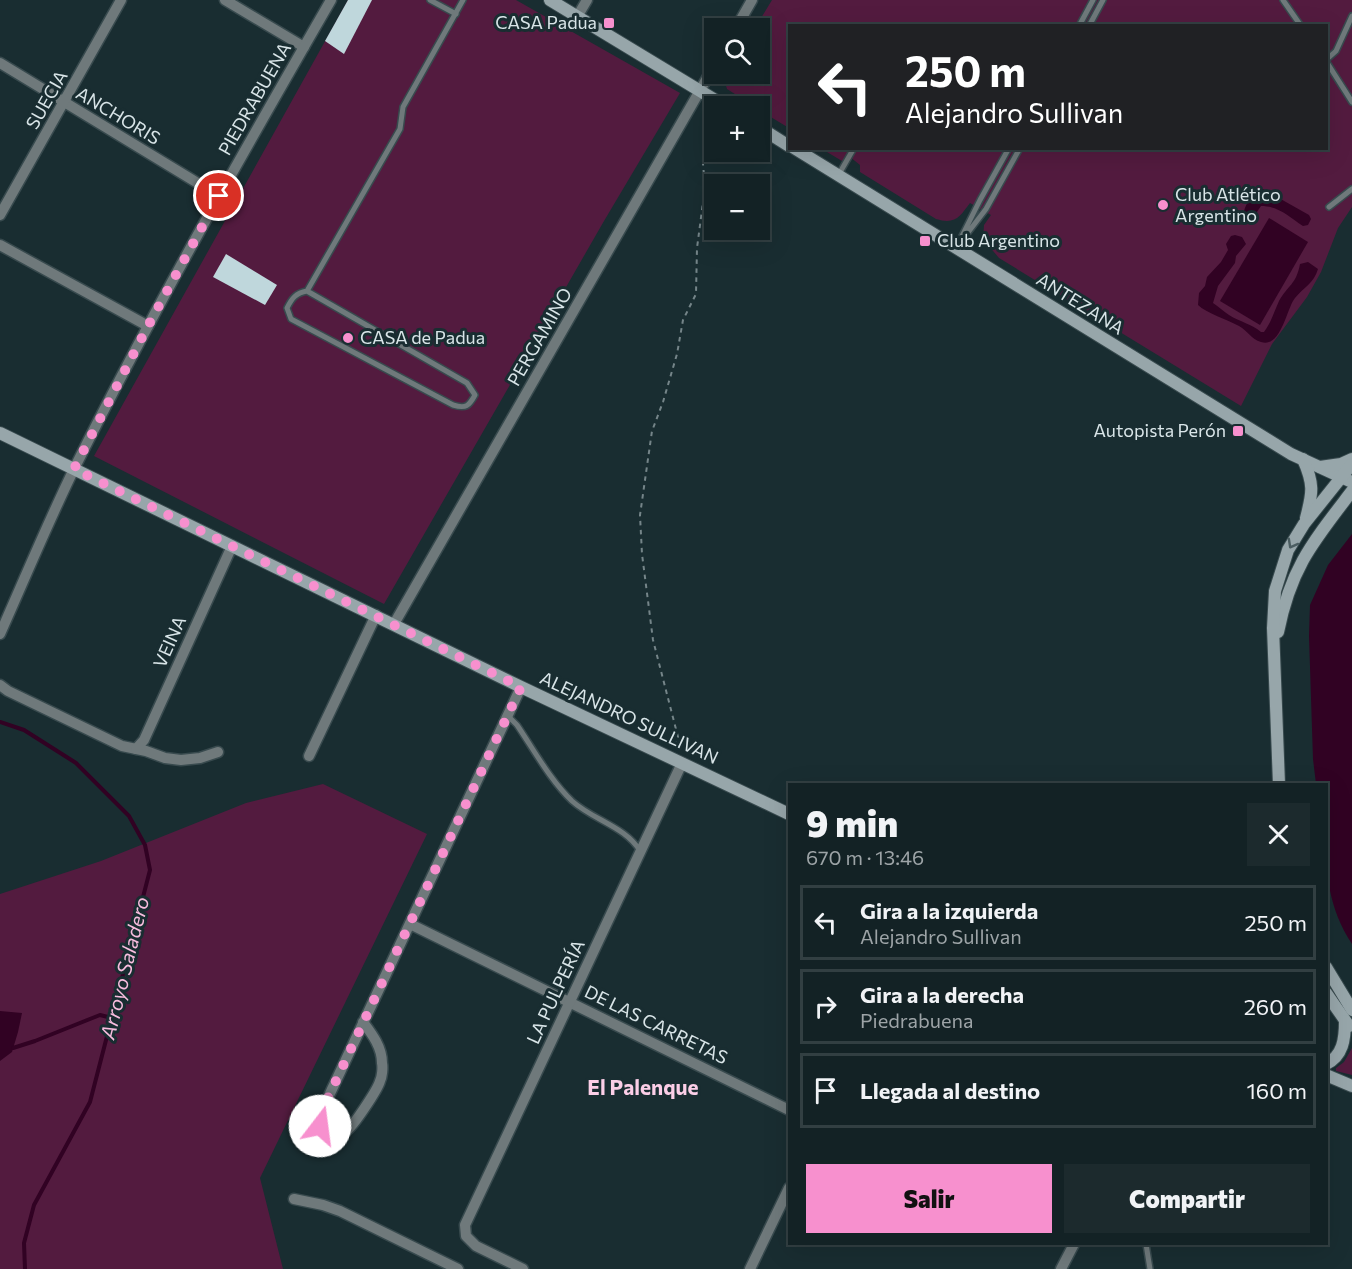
<!DOCTYPE html>
<html lang="es">
<meta charset="utf-8">
<style>
body{margin:0;font-family:Commissioner,sans-serif;background:#1c2a2d;color:#f1f3f6;height:100vh;display:flex;flex-direction:column;font-size:22px;white-space:nowrap}
*{box-sizing:border-box;margin:0}
p{font-size:20px;color:#9da4a7}
.icon{flex:none;width:33px;height:33px;fill:none;stroke:currentColor;stroke-width:2;stroke-linecap:round;stroke-linejoin:round}
.map{position:relative;flex:1;overflow:hidden}
.details{position:absolute;left:788px;top:783px;width:540px;height:462px;display:flex;flex-direction:column;background:#132225;border-radius:0px;box-shadow:0 6px 24px #0002,0 0 0 2px #323f42}
.details>*{flex:none}
.top-card{position:absolute;left:788px;top:24px;width:540px;height:126px;border-radius:0px;box-shadow:0 6px 24px #0002,0 0 0 2px #323f42;background:#202124;color:#fff;overflow:hidden}
.controls{position:absolute;left:704px;top:18px;display:grid;gap:12px}
.controls a{display:grid;place-items:center;width:66px;height:66px;border-radius:0px;background:#132225;box-shadow:0 6px 24px #0002,0 0 0 2px #323f42;font-size:30px}
.pin{position:absolute;display:grid;place-items:center;width:51px;height:51px;color:#fff;margin:-26px;border:3px solid #fff;border-radius:50%;box-shadow:0 2px 6px #0007}
.me{position:absolute;width:66px;margin:-33px;rotate:15deg;stroke-linejoin:round;filter:drop-shadow(0 0 4px #0008)}
.turn{display:flex;align-items:center;gap:21px;height:126px;padding:0 18px;font-size:27px}
.turn .icon{width:78px;height:78px;stroke-width:2.5}
.turn b{display:block;font-size:42px;line-height:51px}
.round{display:grid;place-items:center;flex:none;width:63px;height:63px;border-radius:0px;background:#1c2a2d}
.summary{display:flex;align-items:center;justify-content:space-between;height:102px;padding:0 18px}
h1{font-size:36px;font-weight:800;line-height:45px}
.cta{display:flex;gap:12px;margin-top:auto;padding:12px 18px}
.cta a{flex:1;height:69px;border-radius:0px;background:#f790ce;color:#111;font-size:24px;font-weight:800;line-height:69px;text-align:center}
.cta a+a{background:#1c2a2d;color:#f1f3f6}
ul{padding:0;list-style:none}
li{display:flex;align-items:center;gap:18px;height:75px;margin:0 12px 9px;padding:0 6px;border:3px solid #323f42;border-radius:0px}
li div{flex:1}
li b{display:block;font-size:22px}
li em{font-style:normal}
.map>svg:first-child{display:block}
.green{fill:#531b3f}
.water{fill:#310223}
.lines{fill:none;stroke-linecap:round;stroke-linejoin:round}
.stream{stroke:#310223;stroke-width:4}
.building{fill:#bfd7dc}
.lane-casing{stroke:#384a4e;stroke-width:8}
.street-casing{stroke:#384a4e;stroke-width:13}
.secondary-casing{stroke:#384a4e;stroke-width:14}
.path{stroke:#758589;stroke-width:2;stroke-dasharray:4.5 4.5;stroke-linecap:butt}
.lane{stroke:#6f797b;stroke-width:5}
.street{stroke:#6f797b;stroke-width:10}
.secondary{stroke:#97a6aa;stroke-width:12}
.oneway{stroke:#4b5d61}
.route{stroke:#f790ce;stroke-width:10;stroke-dasharray:0 18}
.poi-dot{fill:#f790ce;stroke:#192d31;stroke-width:2}
.labels{text-anchor:middle;stroke-width:6;stroke-linejoin:round;paint-order:stroke}
.poi-label{font-size:18px;fill:#d9e5e8;stroke:#192d31;text-anchor:start}
.street-label{font-size:18px;fill:#d9e5e8;stroke:#192d31}
.water-label{font-size:20px;font-style:italic;fill:#f8bcde;stroke:#192d31}
.quarter-label{font-size:21px;font-weight:bold;fill:#fbcee7;stroke:#192d31}
</style>
<div class="map">
<svg width="1352" height="1269" viewBox="0 0 1352 1269">
<rect width="100%" height="100%" fill="#192d31"/>
<g class="green">
<polygon points="348,0 516,0 680,93 604,221 384,604 94,456"/>
<path d="M772,0H1352V207L1338,228L1321,272L1307,297L1272,344L1241,406L999,258L983,239L984,225L991,215L970,203C960,216 956,225 936,219L860,172V165L850,157L842,161L822,149L1326,148V26H789V128L759,110V106H754L727,89L725,82L730,74H759V28H755Z"/>
<polygon points="323,784 427,834 260,1178 283,1269 0,1269 0,894 101,861 246,803"/>
<polygon points="1352,1048 1352,1075 1336,1071 1336,1068 1344,1062"/>
</g>
<g class="water">
<path d="M1263,189L1309,215L1311,219L1308,225L1303,226C1289,217 1279,206 1261,206L1250,222L1246,221C1239,211 1250,200 1255,191Z"/>
<polygon points="1269,218 1308,242 1260,325 1220,301"/>
<path d="M1235,235L1242,237L1246,244L1236,256L1235,263L1218,286L1213,303C1219,307 1223,311 1229,315C1240,322 1252,324 1261,332H1264C1271,323 1274,312 1279,301C1288,285 1296,285 1300,264L1308,262L1318,269C1314,283 1304,287 1295,298C1287,307 1281,349 1261,342C1251,339 1248,331 1239,326C1228,320 1206,313 1198,305L1199,293L1205,286L1207,277L1221,262L1228,250L1226,244L1231,236Z"/>
<path d="M1352,534V944C1319,894 1326,842 1326,784H1316L1313,759L1309,636L1310,605L1328,565Z"/>
<polygon points="0,1011 22,1013 18,1032 12,1052 0,1061"/>
</g>
<g class="lines">
<g class="stream">
<polyline points="0,722 24,730 76,763 129,816 145,845 150,870 90,1102 34,1205 24,1243 25,1269"/>
<polyline points="13,1048 35,1041 100,1015 112,1018"/>
</g>
</g>
<g class="building">
<polygon points="348,0 372,0 344,54 325,41"/>
<polygon points="226,254 277,285 265,305 213,277"/>
</g>
<g class="lines">
<g class="lane-casing">
<g id="lane">
<polyline points="430,0 456,14"/>
<polyline points="1283,0 1301,26"/>
<polyline points="1079,26 1093,0"/>
<polyline points="1089,26 1103,0"/>
<polyline points="1326,60 1336,51 1352,16"/>
<polyline points="1326,61 1352,102"/>
<polyline points="1009,148 980,200 956,248 986,209 1020,148"/>
<polyline points="839,174 854,148"/>
<polyline points="1329,207 1352,189"/>
<path d="M307,291L467,383L475,395C469,406 466,409 453,405L291,319L287,308C292,298 296,293 307,291L400,129L403,107L463,0"/>
<path d="M508,716L517,725C534,750 550,780 572,801C593,820 626,827 640,851"/>
<polyline points="1146,1244 1150,1269"/>
</g>
</g>
<g class="street-casing">
<g id="street">
<polyline points="225,0 304,47"/>
<polyline points="577,17 587,0"/>
<polyline points="736,28 752,0"/>
<polyline points="0,63 219,196"/>
<polyline points="0,215 121,0"/>
<polyline points="0,245 148,326"/>
<polyline points="394,624 714,66"/>
<path d="M0,634C25,578 48,522 75,467C154,309 242,154 331,0"/>
<polyline points="0,685 8,691 122,746 146,751 165,758 181,760 200,758 218,752"/>
<polyline points="136,749 144,740 232,546"/>
<polyline points="309,756 376,615"/>
<polyline points="410,924 789,1110"/>
<path d="M363,1022C372,1034 382,1047 382,1063C383,1068 382,1077 380,1081C378,1089 353,1127 346,1131C333,1138 322,1132 318,1119L521,687"/>
<polyline points="294,1199 323,1205 340,1211 458,1269"/>
<polyline points="523,1269 476,1246 466,1236 465,1225 682,763"/>
<polyline points="750,1269 789,1188"/>
<polyline points="1061,1269 1074,1244"/>
</g>
</g>
<g class="secondary-casing">
<g id="secondary">
<polyline points="550,0 725,106"/>
<polyline points="759,127 789,146"/>
<polyline points="794,148 1291,454 1352,482"/>
<polyline points="0,433 521,687 789,814"/>
<path d="M1303,459C1314,484 1313,492 1306,518"/>
<polyline points="1320,467 1341,464 1352,459"/>
<path d="M1278,632C1291,567 1313,542 1352,491"/>
<polyline points="1279,784 1273,628 1275,591 1288,550 1304,524 1352,464"/>
<polyline points="1326,967 1352,1010"/>
<polyline points="1326,993 1349,1026"/>
<path d="M1326,1064C1343,1056 1345,1039 1345,1021"/>
<polyline points="1326,1075 1352,1086"/>
</g>
</g>
<polyline class="path" points="675,746 678,737 653,640 642,554 640,515 652,431 663,402 677,354 683,320 696,294 697,248 705,187 703,164 706,139 703,112"/>
<use href="#lane" class="lane"/>
<use href="#street" class="street"/>
<use href="#secondary" class="secondary"/>
</g>
<defs><path id="oneway-chevron" d="M-2-3.5L2.5 0L-2 3.5" fill="none" stroke-width="1.6" stroke-linecap="round" stroke-linejoin="round" transform="scale(1.5)"/></defs>
<use class="oneway" href="#oneway-chevron" transform="translate(1292 544) rotate(119)"/>
<g class="lines">
<polyline class="route" points="219,196 148,326 74,469 521,687 318,1119 320,1126"/>
</g>
<g class="poi-dot">
<rect x="603" y="17" width="12" height="12" rx="3"/>
<circle cx="1163" cy="205" r="6"/>
<rect x="919" y="235" width="12" height="12" rx="3"/>
<circle cx="348" cy="338" r="6"/>
<rect x="1232" y="425" width="12" height="12" rx="3"/>
</g>
<g class="labels">
<g class="poi-label">
<text x="597" y="29" text-anchor="end">CASA Padua</text>
<text x="1175" y="201">Club Atlético<tspan x="1175" dy="21">Argentino</tspan></text>
<text x="937" y="247">Club Argentino</text>
<text x="360" y="344">CASA de Padua</text>
<text x="1226" y="437" text-anchor="end">Autopista Perón</text>
</g>
<g class="street-label">
<text transform="translate(255 99) rotate(-60)" y="6">PIEDRABUENA</text>
<text transform="translate(47 100) rotate(-60)" y="6">SUECIA</text>
<text transform="translate(118 116) rotate(31)" y="6">ANCHORIS</text>
<text transform="translate(1080 304) rotate(32)" y="6">ANTEZANA</text>
<text transform="translate(540 337) rotate(-60)" y="6">PERGAMINO</text>
<text transform="translate(170 642) rotate(-66)" y="6">VEINA</text>
<text transform="translate(629 718) rotate(25)" y="6">ALEJANDRO SULLIVAN</text>
<text transform="translate(556 992) rotate(-65)" y="6">LA PULPERÍA</text>
<text transform="translate(656 1025) rotate(26)" y="6">DE LAS CARRETAS</text>
</g>
<g class="water-label">
<text transform="translate(125 968) rotate(-76)" y="7">Arroyo Saladero</text>
</g>
<g class="quarter-label">
<text x="643" y="1095">El Palenque</text>
</g>
</g>
</svg>
<div class="controls">
<a><svg class="icon" aria-label="search" viewBox="0 0 24 24"><circle cx="10" cy="10" r="6"/><path d="M15 15l6 6"/></svg></a>
<a>+</a>
<a>−</a>
</div>
<div class="pin" style="left:219px;top:196px;background:#d93025"><svg class="icon" aria-label="arrive" viewBox="0 0 24 24"><path d="M6 21V4h12l-3 4 3 4H6"/></svg></div>
<svg class="me" style="left:320px;top:1126px" viewBox="-20 -20 40 40"><circle r="19" fill="#fff"/><path d="M0-13L10 11 0 6-10 11z" fill="#f790ce"/></svg>
<div class="top-card">
<div class="turn"><svg class="icon" aria-label="left" viewBox="0 0 24 24"><path d="M17 20v-9H6M10 6l-5 5 5 5"/></svg><div><b>250 m</b>Alejandro Sullivan</div></div>
</div>
<section class="details">
<div class="summary"><div><h1>9 min</h1><p>670 m · 13:46</p></div><a class="round"><svg class="icon" aria-label="close" viewBox="0 0 24 24"><path d="M6 6l12 12M18 6L6 18"/></svg></a></div>
<ul>
<li><svg class="icon" aria-label="left" viewBox="0 0 24 24"><path d="M17 20v-9H6M10 6l-5 5 5 5"/></svg><div><b>Gira a la izquierda</b><p>Alejandro Sullivan</p></div><em>250 m</em></li>
<li><svg class="icon" aria-label="right" viewBox="0 0 24 24"><path d="M7 20v-9h11M14 6l5 5-5 5"/></svg><div><b>Gira a la derecha</b><p>Piedrabuena</p></div><em>260 m</em></li>
<li><svg class="icon" aria-label="arrive" viewBox="0 0 24 24"><path d="M6 21V4h12l-3 4 3 4H6"/></svg><div><b>Llegada al destino</b></div><em>160 m</em></li>
</ul>
<div class="cta"><a>Salir</a><a>Compartir</a></div>
</section>
</div>
